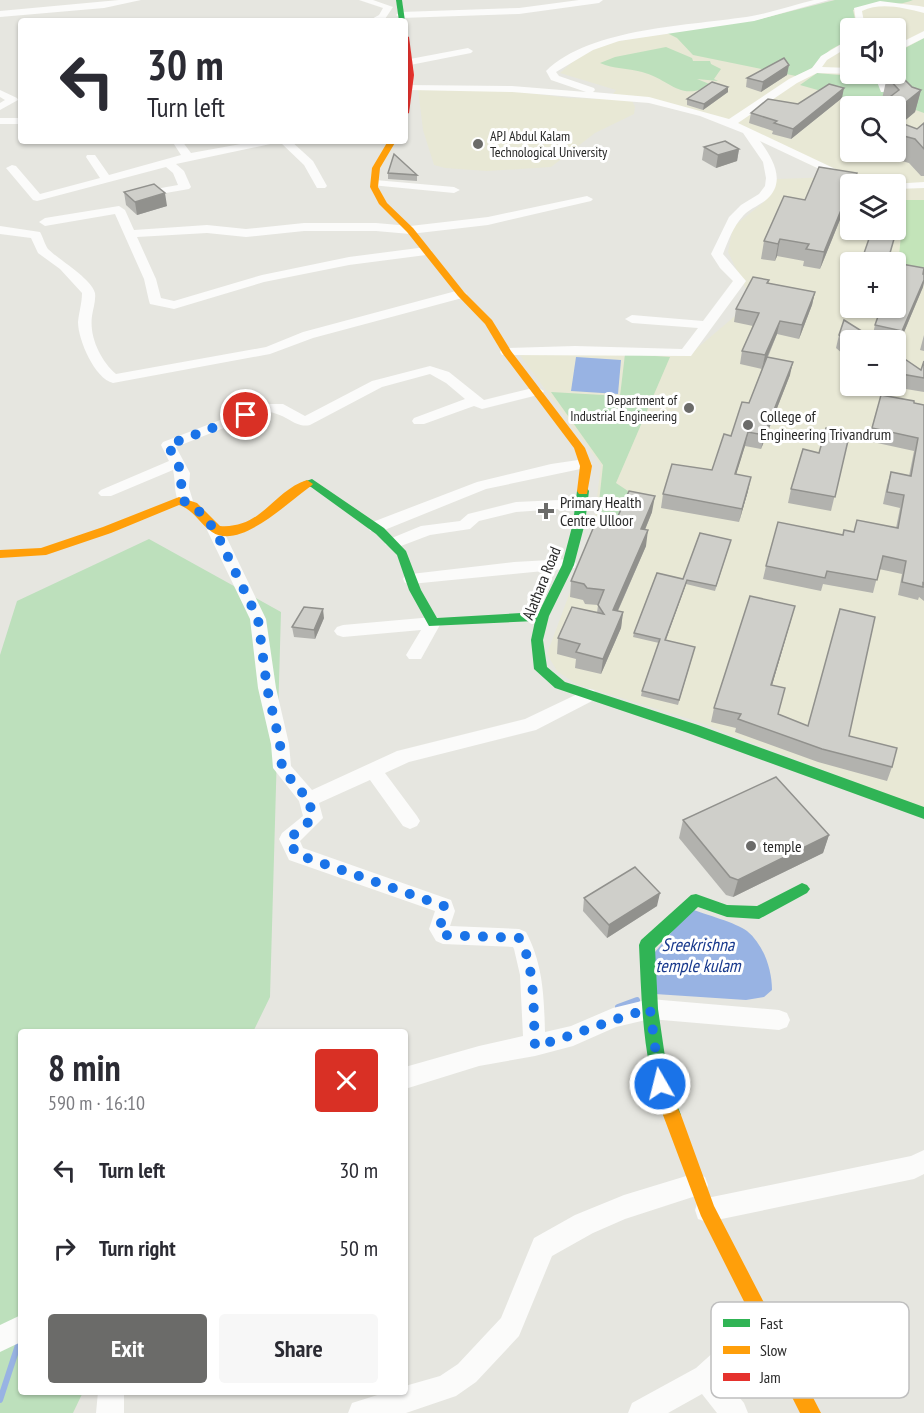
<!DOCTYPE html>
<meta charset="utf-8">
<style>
body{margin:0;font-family:"PT Sans Narrow",sans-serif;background:#f7f7f7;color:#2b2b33;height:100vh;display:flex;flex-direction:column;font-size:22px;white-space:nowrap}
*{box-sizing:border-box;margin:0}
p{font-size:20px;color:#7c7c81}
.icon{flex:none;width:33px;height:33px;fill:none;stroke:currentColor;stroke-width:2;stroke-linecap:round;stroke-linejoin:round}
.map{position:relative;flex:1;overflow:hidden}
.panel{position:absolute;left:18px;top:1029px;width:390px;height:366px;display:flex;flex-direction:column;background:#fff;border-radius:6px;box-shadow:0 2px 4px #0004}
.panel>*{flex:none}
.top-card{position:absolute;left:18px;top:18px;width:390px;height:126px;border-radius:6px;box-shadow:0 2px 4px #0004;background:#fff;color:#2b2b33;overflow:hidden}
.buttons{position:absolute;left:840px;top:18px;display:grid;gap:12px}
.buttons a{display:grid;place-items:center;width:66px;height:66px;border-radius:6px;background:#fff;box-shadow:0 2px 4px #0004;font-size:30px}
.pin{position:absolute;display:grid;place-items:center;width:51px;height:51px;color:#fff;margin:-26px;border:3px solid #fff;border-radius:50%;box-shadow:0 2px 6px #0007}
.me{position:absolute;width:66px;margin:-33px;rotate:352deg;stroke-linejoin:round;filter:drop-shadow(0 0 4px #0008)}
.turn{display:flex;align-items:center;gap:21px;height:126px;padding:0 30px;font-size:27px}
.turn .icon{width:78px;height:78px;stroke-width:2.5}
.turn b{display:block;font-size:42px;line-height:51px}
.round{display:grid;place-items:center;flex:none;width:63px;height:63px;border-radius:6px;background:#f7f7f7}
.overview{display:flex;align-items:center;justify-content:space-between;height:102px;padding:0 30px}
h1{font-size:36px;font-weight:600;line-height:45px}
.primary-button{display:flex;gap:12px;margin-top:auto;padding:12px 30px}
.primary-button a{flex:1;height:69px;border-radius:6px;background:#6b6b69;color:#fff;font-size:24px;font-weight:600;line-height:69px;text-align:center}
.primary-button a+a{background:#f7f7f7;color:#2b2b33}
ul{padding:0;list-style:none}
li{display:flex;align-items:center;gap:18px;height:78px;padding:0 30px}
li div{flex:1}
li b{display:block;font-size:22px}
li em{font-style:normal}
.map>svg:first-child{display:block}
.education{fill:#e8e8d5;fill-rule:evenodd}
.green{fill:#bde0bc}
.pitch{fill:#c3e4b9}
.water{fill:#98b3e3}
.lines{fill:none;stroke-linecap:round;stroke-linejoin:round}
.stream{stroke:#98b3e3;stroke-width:6}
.street{fill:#fbfbfa;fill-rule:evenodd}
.fast{fill:#30b455;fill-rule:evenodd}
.slow{fill:#ff9f0a;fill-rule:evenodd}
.jam{fill:#e5322d;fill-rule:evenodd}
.wall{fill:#b2b2ae}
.shaded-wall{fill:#91918d}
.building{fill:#cfcfca;stroke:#91918d;stroke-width:1.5}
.route{stroke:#1a73e8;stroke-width:10;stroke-dasharray:0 18}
.poi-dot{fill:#6b6b69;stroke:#fff;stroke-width:2}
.labels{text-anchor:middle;stroke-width:6;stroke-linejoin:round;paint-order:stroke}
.far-poi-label{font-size:14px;fill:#292929;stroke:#fff;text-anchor:start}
.poi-label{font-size:16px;fill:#292929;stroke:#fff;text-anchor:start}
.street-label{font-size:16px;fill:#292929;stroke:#fff}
.water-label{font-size:18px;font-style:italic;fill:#18398d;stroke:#fff}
.key{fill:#fff;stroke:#bfbfbf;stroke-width:1.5}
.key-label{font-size:16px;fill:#292929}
</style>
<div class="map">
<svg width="924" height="1413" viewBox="0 0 924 1413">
<rect width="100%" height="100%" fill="#e6e6e0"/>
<path class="education" d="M835,0H924V808L696,721L576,684L557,671L547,654L593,530L601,465L519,354L688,356L735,316L747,291L728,252L733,227L764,202L777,179L835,177L744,132L700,115L652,103L632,101L635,107L634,114L595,133L551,167L487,171L445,168L434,165L423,130L418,89L504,90L569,98L609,99L616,90L560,73L577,58L606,43L760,19ZM850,28H896V74H850ZM850,106H896V152H850ZM850,184H896V230H850ZM850,262H896V308H850ZM850,340H896V386H850Z"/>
<g class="green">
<path d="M835,0H913C891,9 878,0 853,10L857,28H850V39L830,50L811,69L796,76L693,55L677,38L665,32L760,19Z"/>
<polygon points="924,38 924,113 910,108 898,96 873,98 867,104 800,85 817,73 850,76 854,74 896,74 896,53"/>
<path d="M666,47L692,58L693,61H710L711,64L721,69L714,79L718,81L697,79L712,85C678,102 672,80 642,72C627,68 614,69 600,63L615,57Z"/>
<polygon points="625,354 670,357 616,483 631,493 617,523 597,521 603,465 551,392 620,396"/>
<polygon points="149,539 281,612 270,997 253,1032 21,1032 21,1392 83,1392 73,1413 0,1413 0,655 17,601"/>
</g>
<polygon class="pitch" points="896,200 924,200 924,278 897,274 901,236"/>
<g class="water">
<polygon points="576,357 621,360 618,394 571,391"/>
<path d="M691,909C704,914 737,923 747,931C764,945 772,970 772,990L764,997L746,1000L655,994V952Z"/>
</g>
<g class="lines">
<g class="stream">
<polyline points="618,1007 637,1000"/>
<polyline points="0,1400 21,1336"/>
</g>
<g class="street">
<polygon points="119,0 141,0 104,8 0,17 0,11"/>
<polygon points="359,0 373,0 393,7 385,19 368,21 379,15 383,8"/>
<polygon points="579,0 603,0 599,3 519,14 401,18 396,15 401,12 519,8"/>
<path d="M814,0H829L754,21L619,41L593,50L556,72L559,76L594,88L595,90L593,92L649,97L729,119L789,79L812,68L821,56L850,39V46L827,60L822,67L850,68L852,74L817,73L797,83L738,123L863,182L864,184H851L760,141C773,159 787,182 766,200C758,206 749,209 743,216C733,227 728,241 723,254L746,281L691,356L502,355L500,352L502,349L507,348L575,346L682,349L698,328L632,323L625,319L632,315L703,321L733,281L720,268L711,254L729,217L741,205L759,194L765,186L766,178L763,162L743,133L700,116L649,103L512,92L410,90L405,87L406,85L512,86L586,92L551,80L546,71C591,27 691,26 752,16C773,12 794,5 814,0Z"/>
<path d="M880,1L919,6L924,7V13C904,8 881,2 862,11L865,28H857L854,8Z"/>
<polygon points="924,31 924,38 896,52 896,45"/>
<polygon points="468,48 473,51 471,53 410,65 405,62 410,59"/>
<polygon points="874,74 884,74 890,90 889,92 881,92"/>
<polygon points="0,90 17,98 18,100 0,110 0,103 5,100 0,97"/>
<rect x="0" y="118" width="21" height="6"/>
<polygon points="172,141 182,141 191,153 257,141 291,141 313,161 327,186 325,188 317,188 304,165 280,142 176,164 184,171 191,187 189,189 137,198 133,197 133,193 178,185 173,173 166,167 37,201 33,200 6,168 12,165 16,166 40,194 100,178 86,157 87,155 95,155 109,175 181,155"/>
<polygon points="375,180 454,187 460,190 454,193 371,185 371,181"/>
<polygon points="924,182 924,188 896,189 896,184 891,184"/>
<polygon points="587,196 593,199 591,201 488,225 410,234 376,231 304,231 246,237 207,233 137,237 156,279 161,298 174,301 262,275 349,257 426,247 432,251 426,255 349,265 264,282 174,309 150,304 149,301 144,279 115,214 45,226 39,222 45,218 119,206 125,210 134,230 207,225 246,229 304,223 376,223 410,226 488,217"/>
<path d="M0,226L40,232C43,237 45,245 48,249C59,260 91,278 95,293C96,301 93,309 92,316C89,337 101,361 116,374L266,347L303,332L456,291L461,290L467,294L466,297L313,338L270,354L113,383C95,379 78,340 78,322C79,312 82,303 82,293L60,269L38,253L31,238L0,234Z"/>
<path d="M430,366L449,372L484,400L537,387L544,391L542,394L482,409L474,406L424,424H414L412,421L414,418L465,399L446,383L430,374L382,387L310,425C294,429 285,411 264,412L176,447L190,473L189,488L193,501L190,504H180C173,493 176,482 173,470L111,496H101L98,493L101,490L169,461L161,445L163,442L262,404H283L305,416L372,381Z"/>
<polygon points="585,459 592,464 590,467 486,489 382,531 370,531 368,527 370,523 477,482 551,464"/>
<polygon points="582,499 587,501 590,504 587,507 516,512 479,521 470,529 430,535 393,549 385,544 387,540 421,526 460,521 468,514 516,502"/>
<path d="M215,525L223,530L266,619L276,688L289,744L291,766L312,790L397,751L525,719L588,689L594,690L597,695L594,700L536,730L409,762L385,773L417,816L420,821L417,826L410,829L403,826L370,780L319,803L323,818L300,841L303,848L451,900L455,911L450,926L519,929L526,932C543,964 544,996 545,1032L571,1026L613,1008L650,999L779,1010L787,1013L790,1020L787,1027L779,1030L650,1019L616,1027L573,1046L535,1056L479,1066L405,1089V1067L479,1046L523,1036L520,975L514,949L513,947L443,944L436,941L429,929L435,911L289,860L279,839L282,833L303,816L299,801L273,768L271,744L258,688L250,619L207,530Z"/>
<polygon points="568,559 574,560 576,564 574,568 411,584 405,583 403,579 405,575 411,574 514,562"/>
<polygon points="433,617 439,619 441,623 421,659 409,659 406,655 421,630 343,637 337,635 334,631 337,627 343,625"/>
<polygon points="924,1150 924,1174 914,1179 707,1222 698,1219 695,1210 698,1201 707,1198 911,1156"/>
<polygon points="696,1173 705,1177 708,1185 705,1193 625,1219 593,1233 552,1256 519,1336 476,1382 456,1396 406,1413 348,1413 352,1403 387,1392 405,1392 405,1386 440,1376 458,1364 501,1318 534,1238 575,1215 624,1195"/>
<polygon points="765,1310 774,1314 778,1323 774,1332 723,1378 744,1403 748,1413 717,1413 702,1394 668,1413 628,1413 632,1403 696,1368 756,1314"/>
<polygon points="21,1315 21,1342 0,1352 0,1325"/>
<polygon points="98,1392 124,1392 124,1413 96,1413"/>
</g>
<g class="fast">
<polygon points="396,0 402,0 405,21 405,22 399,21"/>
<polygon points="312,479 384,528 406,551 421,590 437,618 539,612 562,565 573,523 577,491 579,488 587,488 589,491 585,523 574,565 549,616 543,640 547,667 565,682 698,725 924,807 924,819 688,733 555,688 534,669 531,640 535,621 429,626 409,590 397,555 376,534 311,487 303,486 303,482"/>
<path d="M802,883L807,885L810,889L807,893L759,919L727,917L698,907L655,948L658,1009L669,1084L681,1115L678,1121L672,1123L666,1121C642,1066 642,1004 639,945L641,940L691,895L696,894L727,905L757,906Z"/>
</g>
<g class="slow">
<polygon points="388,141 396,141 380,168 378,187 387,203 413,228 464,292 492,320 511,351 585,448 592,466 587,494 579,494 577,491 580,466 574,448 503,354 485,324 458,296 407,232 379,204 370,187 372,168"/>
<path d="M307,480L313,484L311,486C289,501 240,551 212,532C199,523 194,510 179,505L111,533L46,555L0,558V550L41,548L103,527L179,497L197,503L220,526C262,529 273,491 307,480Z"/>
<polygon points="672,1107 678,1109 681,1115 714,1206 821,1413 800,1413 701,1216 663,1115 666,1109"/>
</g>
<polygon class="jam" points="405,35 409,37 414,75 409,113 405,115"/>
</g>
<g class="wall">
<polygon points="787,75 761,92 746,87 747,78"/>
<polygon points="887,77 912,87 921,90 915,112 902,123 917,129 924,123 924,176 921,176 909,163 870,152 896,152 896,106 884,102 882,99"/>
<polygon points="728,87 728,92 703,110 687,105 687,99"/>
<polygon points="842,98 791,139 772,134 773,131 749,123 751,113 798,104"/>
<polygon points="704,147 739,149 737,161 716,168 702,160"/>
<polygon points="388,173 417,175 417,181 388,179"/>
<polygon points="857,173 854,184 850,184 850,195 820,269 803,266 804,261 777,256 775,261 761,259 764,241 805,200"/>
<polygon points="124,192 167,206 137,215 126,205"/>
<polygon points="923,274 924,274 924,283 923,287 899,344 896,344 896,340 881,340 874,339 850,340 850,360 836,348 839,335 872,338 875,325"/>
<polygon points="769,280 768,283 815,292 812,305 799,339 777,334 768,357 790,375 761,449 745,446 736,474 748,491 739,522 661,508 663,494 712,470 749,403 762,369 740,364 742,351 753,326 734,322 736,309"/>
<polygon points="924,335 924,351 920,350"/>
<polygon points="896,353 921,370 924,361 924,392 888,386 896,386"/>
<polygon points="881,395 924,405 924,601 919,597 918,600 898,595 902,574 879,569 873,593 823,584 821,591 763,579 766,566 854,532 857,520 896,528 900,508 883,504 887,485 891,472 909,476 914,451 868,441"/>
<polygon points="850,432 831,511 788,503 791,489 819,453"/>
<polygon points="652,512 645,530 646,546 618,611 623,612 621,628 601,674 575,668 576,659 557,654 558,638 597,613 598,605 585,604 583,600 570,597 571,581 615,523"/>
<polygon points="731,540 715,591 686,584 666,640 694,651 678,705 641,696 642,691 659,643 633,637 634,633 683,579"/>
<polygon points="795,606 772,685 778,714 808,726 849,736 892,767 887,781 818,762 735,732 736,728 711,722 714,708"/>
<polygon points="324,618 315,639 294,637 292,627"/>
<polygon points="683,820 829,835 823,853 733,897 726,895 679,838"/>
<polygon points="584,898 657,906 607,938 583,911"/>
</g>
<g class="shaded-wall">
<polygon points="789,65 787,75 761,92 763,82"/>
<polygon points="728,87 728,92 703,110 704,104"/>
<polygon points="844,88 842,98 791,139 793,129"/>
<polygon points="921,90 915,112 896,128 896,110"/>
<polygon points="739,149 737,161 716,168 718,155"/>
<polygon points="850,188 850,195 820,269 824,252"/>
<polygon points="165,193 167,206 137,215 135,202"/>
<polygon points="780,239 777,256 775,261 778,244"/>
<polygon points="924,280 923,287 899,344 902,331"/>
<polygon points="815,292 812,305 799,339 802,325"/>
<polygon points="780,321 777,334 762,369 765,355"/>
<polygon points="793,362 790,375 761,449 764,435"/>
<polygon points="748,432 745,446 732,488 735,474"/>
<polygon points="751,477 748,491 739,522 742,509"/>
<polygon points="655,496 652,512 639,544 641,529"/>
<polygon points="648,530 646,546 611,626 613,610"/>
<polygon points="687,580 686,584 664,644 665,640"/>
<polygon points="795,606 791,620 768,699 771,685"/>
<polygon points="323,609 324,618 315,639 314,630"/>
<polygon points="623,612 621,628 601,674 603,659"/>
<polygon points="829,835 823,853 733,897 738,880"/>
<polygon points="660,893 657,906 607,938 609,925"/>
</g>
<g class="building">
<polygon points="784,58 789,65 763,82 747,78"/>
<polygon points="901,76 912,87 921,90 896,110 896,106 878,106 899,90 887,77"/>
<polygon points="712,82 728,87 704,104 687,99"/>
<polygon points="829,84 844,88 793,129 774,123 777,121 751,113 768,99 798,104"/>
<polygon points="896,121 917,129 924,123 924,149 915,139 896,134"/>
<polygon points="725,141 739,149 718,155 704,147"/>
<polygon points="394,154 417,175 388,173"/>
<polygon points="819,167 857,173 852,184 850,184 850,188 824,252 806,249 809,244 780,239 778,244 764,241 784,196 805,200"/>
<polygon points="154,184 165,193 135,202 124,192"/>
<polygon points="896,225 898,225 890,253 894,254 892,262 861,262 872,230 896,230"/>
<polygon points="896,263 924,268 923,274 924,274 924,280 902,331 875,325 881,308 896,308"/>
<polygon points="753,277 769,280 767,283 815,292 802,325 780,321 765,355 742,351 759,313 736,309"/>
<polygon points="844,320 876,340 850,340 850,344 839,335"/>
<polygon points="896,353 921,370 924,361 924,378 896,373"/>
<polygon points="767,357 793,362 764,435 748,432 735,474 751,477 742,509 663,494 672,464 712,470 724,434 731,436 742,402 749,403"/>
<polygon points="881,395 914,401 914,403 924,405 924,584 923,583 923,587 902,582 906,561 883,556 877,580 827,571 825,578 766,566 778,522 843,535 844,530 854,532 857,520 898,528 904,495 887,492 891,472 911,476 918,438 872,428"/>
<polygon points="826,428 850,432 835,497 791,489 803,449 819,453"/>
<polygon points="629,491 655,496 641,529 648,530 613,610 623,612 603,659 576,652 580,644 558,638 572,607 604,614 598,605 604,590 587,588 584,584 571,581 597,519 615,523"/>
<polygon points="700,533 731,540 716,586 687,580 665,640 695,647 679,700 642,691 660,639 634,633 657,573 683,579"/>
<polygon points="750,596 795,606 771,685 785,688 778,714 808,726 840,609 875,617 849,736 897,748 892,767 822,749 738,719 741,714 714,708"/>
<polygon points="304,607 323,609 314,630 292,627"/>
<polygon points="776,777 829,835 738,880 730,877 683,820"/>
<polygon points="635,867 660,893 609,925 584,898"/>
</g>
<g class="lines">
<path class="route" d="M246,415L168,445L182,473L181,488L184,501L197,509L215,530L258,619L267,688L280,744L282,768L300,791L308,797L313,818L289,839L296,854L444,906L445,911L439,929L442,935L519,938C536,965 533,1014 535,1046C575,1036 611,1019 650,1009L660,1084"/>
</g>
<g class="poi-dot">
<circle cx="478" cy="144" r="6"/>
<circle cx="689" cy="408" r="6"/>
<circle cx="748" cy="425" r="6"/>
<path d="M543 502h6v6h6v6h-6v6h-6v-6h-6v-6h6z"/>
<circle cx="751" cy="846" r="6"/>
</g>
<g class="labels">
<g class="far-poi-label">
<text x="490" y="141">APJ Abdul Kalam<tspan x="490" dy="16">Technological University</tspan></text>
<text x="677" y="405" text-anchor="end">Department of<tspan x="677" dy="16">Industrial Engineering</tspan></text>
</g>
<g class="poi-label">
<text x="760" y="422">College of<tspan x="760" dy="18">Engineering Trivandrum</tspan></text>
<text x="560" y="508">Primary Health<tspan x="560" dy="18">Centre Ulloor</tspan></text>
<text x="763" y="852">temple</text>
</g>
<g class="street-label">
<text transform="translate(541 583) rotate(-68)" y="6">Alathara Road</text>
</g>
<g class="water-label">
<text x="698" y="951">Sreekrishna<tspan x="698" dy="21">temple kulam</tspan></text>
</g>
</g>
<rect x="711" y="1302" width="198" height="96" rx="9" class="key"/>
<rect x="723" y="1319" width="27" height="8" fill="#30b455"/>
<rect x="723" y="1346" width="27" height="8" fill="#ff9f0a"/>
<rect x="723" y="1373" width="27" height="8" fill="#e5322d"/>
<g class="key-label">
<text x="760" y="1329">Fast</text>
<text x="760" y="1356">Slow</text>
<text x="760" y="1383">Jam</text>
</g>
</svg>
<div class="buttons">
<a><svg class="icon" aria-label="sound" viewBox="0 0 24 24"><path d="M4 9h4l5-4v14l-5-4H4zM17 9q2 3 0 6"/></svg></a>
<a><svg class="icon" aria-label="search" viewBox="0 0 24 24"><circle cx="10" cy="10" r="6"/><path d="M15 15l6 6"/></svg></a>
<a><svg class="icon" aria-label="layers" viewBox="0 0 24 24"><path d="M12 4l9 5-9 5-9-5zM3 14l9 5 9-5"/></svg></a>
<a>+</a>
<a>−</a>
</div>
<div class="pin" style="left:246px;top:415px;background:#d93025"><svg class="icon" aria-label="arrive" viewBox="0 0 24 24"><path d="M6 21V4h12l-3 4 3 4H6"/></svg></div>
<svg class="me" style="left:660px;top:1084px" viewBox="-20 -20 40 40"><circle r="17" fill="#1a73e8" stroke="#fff" stroke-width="3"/><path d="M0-11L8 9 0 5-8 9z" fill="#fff"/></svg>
<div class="top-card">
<div class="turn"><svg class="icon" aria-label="left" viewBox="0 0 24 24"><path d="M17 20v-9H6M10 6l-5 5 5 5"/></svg><div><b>30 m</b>Turn left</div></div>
</div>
<section class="panel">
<div class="overview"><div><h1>8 min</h1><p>590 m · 16:10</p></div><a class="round" style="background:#d93025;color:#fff"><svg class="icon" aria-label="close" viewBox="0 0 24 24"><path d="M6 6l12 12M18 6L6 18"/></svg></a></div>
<ul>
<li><svg class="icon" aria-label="left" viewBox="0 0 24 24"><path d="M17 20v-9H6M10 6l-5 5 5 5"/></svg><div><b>Turn left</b></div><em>30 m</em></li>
<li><svg class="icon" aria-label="right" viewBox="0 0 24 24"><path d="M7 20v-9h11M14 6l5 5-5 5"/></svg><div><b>Turn right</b></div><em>50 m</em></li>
</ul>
<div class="primary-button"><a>Exit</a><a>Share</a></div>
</section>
</div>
